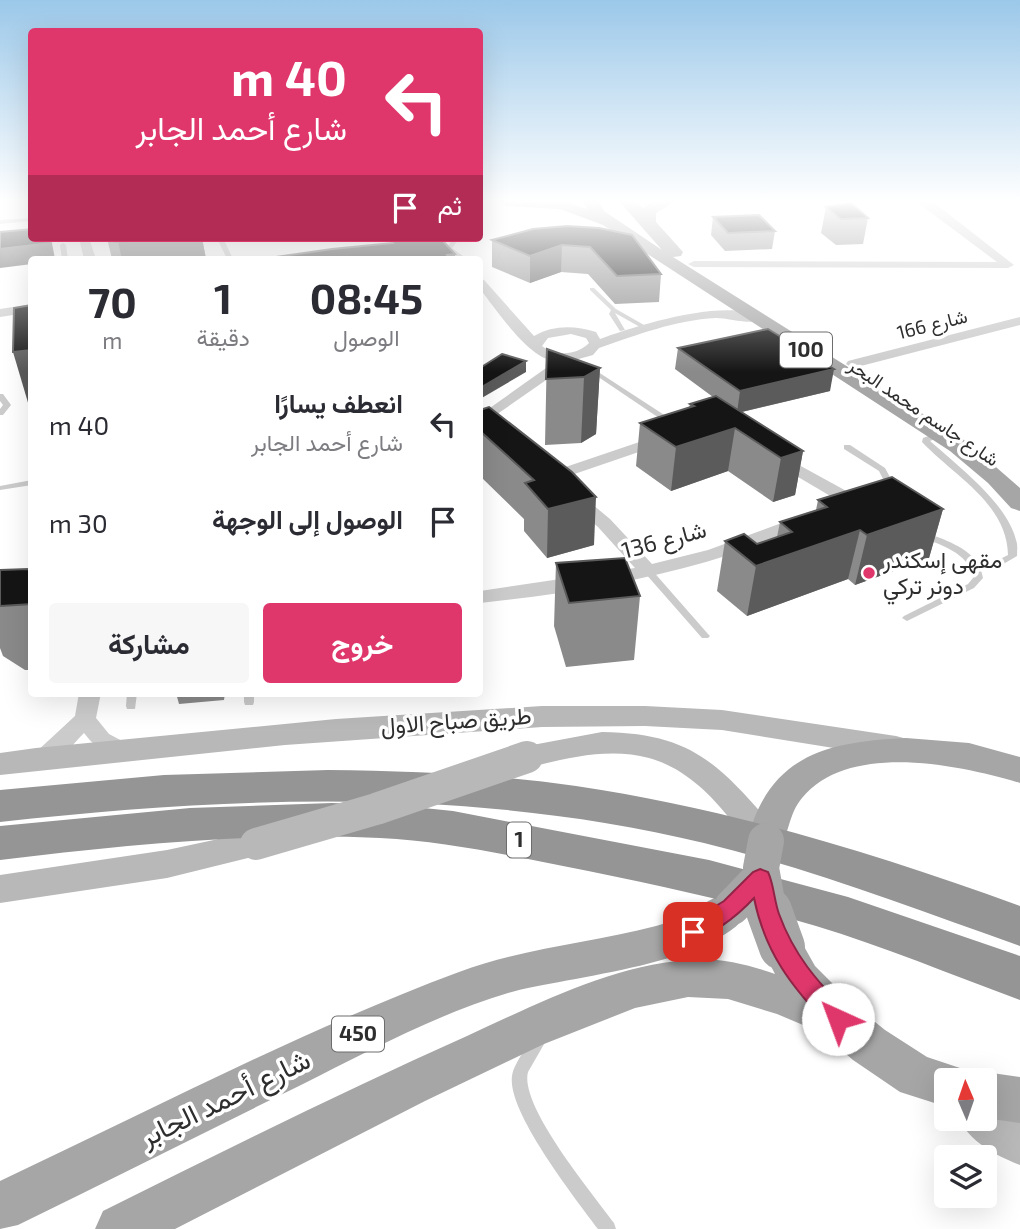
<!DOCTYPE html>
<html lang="ar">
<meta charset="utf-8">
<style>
body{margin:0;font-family:"Exo 2",Vazirmatn,sans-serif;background:#f7f7f7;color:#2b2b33;direction:rtl;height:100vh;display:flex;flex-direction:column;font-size:26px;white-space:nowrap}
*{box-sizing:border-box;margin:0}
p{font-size:23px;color:#7c7c81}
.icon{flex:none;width:38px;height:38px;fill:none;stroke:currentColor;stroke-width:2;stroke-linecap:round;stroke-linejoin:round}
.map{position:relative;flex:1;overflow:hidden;direction:ltr}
.drawer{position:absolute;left:28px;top:256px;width:455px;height:441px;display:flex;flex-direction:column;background:#fff;border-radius:7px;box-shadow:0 7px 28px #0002;direction:rtl}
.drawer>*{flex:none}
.hud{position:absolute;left:28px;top:28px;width:455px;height:214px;border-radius:7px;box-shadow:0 7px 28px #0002;direction:rtl;background:#df376c;color:#fff;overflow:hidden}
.needle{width:46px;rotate:358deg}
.fabs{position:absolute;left:934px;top:1068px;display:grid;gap:14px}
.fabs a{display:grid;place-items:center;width:63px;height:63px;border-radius:7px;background:#fff;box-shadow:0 7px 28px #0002;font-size:35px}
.pin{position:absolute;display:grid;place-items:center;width:60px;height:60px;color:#fff;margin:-30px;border-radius:14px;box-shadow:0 4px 10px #0006}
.me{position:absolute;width:77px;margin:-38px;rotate:317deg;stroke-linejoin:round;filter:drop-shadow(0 0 5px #0008)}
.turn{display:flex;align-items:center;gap:24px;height:147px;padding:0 21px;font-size:32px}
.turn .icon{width:91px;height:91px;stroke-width:2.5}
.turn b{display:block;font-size:49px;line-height:60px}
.then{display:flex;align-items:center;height:66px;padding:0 21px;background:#0003;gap:14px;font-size:26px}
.eta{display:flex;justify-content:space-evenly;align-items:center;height:119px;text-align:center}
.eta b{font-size:42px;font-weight:700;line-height:49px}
.cta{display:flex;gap:14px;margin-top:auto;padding:14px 21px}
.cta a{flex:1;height:80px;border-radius:7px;background:#df376c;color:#fff;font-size:28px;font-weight:700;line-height:80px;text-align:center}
.cta a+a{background:#f7f7f7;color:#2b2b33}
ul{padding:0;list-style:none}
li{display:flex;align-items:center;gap:21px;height:98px;padding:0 21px}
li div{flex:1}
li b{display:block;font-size:26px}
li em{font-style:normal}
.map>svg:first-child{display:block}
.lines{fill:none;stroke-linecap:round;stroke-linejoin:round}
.lane{fill:#cbcbcb;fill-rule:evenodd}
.street{fill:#cbcbcb;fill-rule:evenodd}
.secondary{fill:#b8b8b8;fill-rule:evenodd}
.primary{fill:#a6a6a6;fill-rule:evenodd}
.highway{fill:#959595;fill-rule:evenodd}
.secondary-bridge{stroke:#b8b8b8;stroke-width:32}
.primary-bridge-far1{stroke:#a6a6a6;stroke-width:36}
.primary-bridge{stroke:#a6a6a6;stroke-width:46}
.wall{fill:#8a8a8a}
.shaded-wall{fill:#5b5b5b}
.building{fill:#151515;stroke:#5b5b5b;stroke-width:2}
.route{fill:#df376c;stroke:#912446;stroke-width:2}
.poi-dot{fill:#df376c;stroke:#fff;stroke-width:2.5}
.labels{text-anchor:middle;stroke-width:7;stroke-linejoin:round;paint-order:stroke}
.far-street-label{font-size:19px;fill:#2e2e2e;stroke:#fff}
.shield{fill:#fff;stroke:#6d6d6d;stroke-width:2}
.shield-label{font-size:21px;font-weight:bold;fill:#2e2e2e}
.street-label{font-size:23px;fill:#2e2e2e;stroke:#fff}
.poi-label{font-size:23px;fill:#2e2e2e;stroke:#fff;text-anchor:start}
.near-street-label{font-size:28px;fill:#2e2e2e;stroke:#fff}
</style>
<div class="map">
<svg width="1020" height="1229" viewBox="0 0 1020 1229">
<rect width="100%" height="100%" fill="#fff"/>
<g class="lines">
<g class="lane">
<polygon points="32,218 32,221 0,224 0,220"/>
<polygon points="217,238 223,238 233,259 227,259"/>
<polygon points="453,239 458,240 450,251 446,251 445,250"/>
<polygon points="63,243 66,245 68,259 62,259 60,245"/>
<polygon points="590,288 594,288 616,309 644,325 644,327 640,327 615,313 625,330 620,331 609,314 611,310 590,290"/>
<polygon points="588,368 592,368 672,420 671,422 665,422 588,370"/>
<polygon points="0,394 3,394 11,405 3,415 0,415 0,409 3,405 0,401"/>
<path d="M937,433H943L944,435L930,441C958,466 1007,503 1016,540C1018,545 1017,551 1017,556L1000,566L981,570L983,578L974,588L907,621L902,618L904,616L968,584L973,578C969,552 940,545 919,536L918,534L919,532H925C944,540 967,546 979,565L994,562L1008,555C1007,503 954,476 922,442L923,438Z"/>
<polygon points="844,445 850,445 885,468 891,479 886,492 880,492 879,490 883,479 879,471 844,449"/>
<polygon points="32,480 32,485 0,490 0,486"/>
<polygon points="648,568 651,569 708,634 710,636 708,638 702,638 645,573 643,571"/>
<polygon points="127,693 137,693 135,709 127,709 126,706"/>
<polygon points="244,693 254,693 254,702 253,705 245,705 244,702"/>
<path d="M540,1032L545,1034L547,1039L528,1072C519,1106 593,1194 614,1223L616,1229H598C576,1199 507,1112 512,1076C513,1068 519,1059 523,1052C528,1045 532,1035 540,1032Z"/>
</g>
<g class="street">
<polygon points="914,200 927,200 937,205 1014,265 1008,268 694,267 688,264 694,261 997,262"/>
<polygon points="79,238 89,238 96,259 84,259"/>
<polygon points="428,246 452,248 467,259 454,259 445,253 424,251 423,249"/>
<path d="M480,279L484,280L534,336C553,325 574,325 596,332L600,339C634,326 733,295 763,319C754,326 729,318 716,318C675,320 637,335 599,348L593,355L575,360L480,426V415L556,361C530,361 496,309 480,289ZM571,334L586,338L589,343C576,356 556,356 542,346L548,338Z"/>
<polygon points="32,304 32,312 0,317 0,309"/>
<polygon points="1020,317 1020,325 853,368 846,364 848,361"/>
<polygon points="663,434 668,436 671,439 668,442 554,481 548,483 540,478 542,475"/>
<polygon points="777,453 861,499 863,503 861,507 849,507 771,461 769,458"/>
<path d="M575,494L581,495L610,519L652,564L708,550L795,518H807L810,522L807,526C774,538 740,552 706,562C633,583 555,595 480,603V591L635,568L598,527L569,503L567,499Z"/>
<path d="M79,693H101L96,718L109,734L128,744L131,750L128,756C110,761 94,746 84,733C71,746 54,771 35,765L32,759L35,753L75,716Z"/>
</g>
<g class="secondary">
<polygon points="542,706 645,706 722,710 896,736 907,739 911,747 907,755 896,758 722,730 645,726 542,727 285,745 0,775 0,753 36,748 336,719"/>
<path d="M602,732C695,733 721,767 778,832L783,841L778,850C769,853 761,855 753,849C744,841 737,828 730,819C709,792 682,767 649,758C609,747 566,758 527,768L516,765L512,757L516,749L527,746Z"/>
<polygon points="256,831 268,835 273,844 268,853 167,878 0,903 0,875 167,850"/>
<path d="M985,1099L1020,1119V1165C997,1156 969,1142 959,1118H985Z"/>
</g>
<g class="primary">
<polygon points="562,200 587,209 583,200 598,200 604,211 662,250 618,200 635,200 643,208 655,200 678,200 656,213 656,222 683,252 681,256 673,257 966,441 1020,488 1020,511 1011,508 988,483 950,451 603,225 560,209 506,206 498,201"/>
<path d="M906,738L969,743L1020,757V783C960,765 849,741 802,798C789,813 789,834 779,851L766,856L753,851L747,841C769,755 826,742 906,738Z"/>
<path d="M732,890L746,895L752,907C723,965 567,976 508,993C435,1015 367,1052 299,1086C205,1132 112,1179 18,1225L0,1229V1181C151,1110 303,1030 459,972C523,948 590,943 656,926C684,919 705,900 732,890Z"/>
<path d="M782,929L797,934L815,966L854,1005L885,1030L927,1057L963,1069L968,1080H947V1107L900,1092L853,1060L822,1033L777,1014L728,999L688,997L635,1008L544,1044L425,1101L175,1229H95L103,1211C223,1151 344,1091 467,1036C535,1005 610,966 687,960C717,957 746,964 775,974L761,947L767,934Z"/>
<polygon points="985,1072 1020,1077 1020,1123 985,1118 985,1080 968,1080"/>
</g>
<g class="highway">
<path d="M328,770C411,771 494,774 576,786C729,809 875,853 1020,906V946C915,909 812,869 704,843C473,787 235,796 0,822V790L164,775Z"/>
<path d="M332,803L404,806L453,811L709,860L848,897L1020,956V1000C952,975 885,947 816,926C733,901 648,883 563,866C503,854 442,841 380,838C253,832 126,845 0,860V826L190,808Z"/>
</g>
<polyline class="secondary-bridge" points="256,844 376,809 527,757"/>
<g class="primary-bridge-far1">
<polyline points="766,841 761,868 769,913"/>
<polyline points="732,907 760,878"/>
</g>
<polyline class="primary-bridge" points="769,911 782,947"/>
</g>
<g class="wall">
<polygon points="826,207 868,218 863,244 836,245 821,233"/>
<polygon points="713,217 775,231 772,249 725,251 711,235"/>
<polygon points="567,226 661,274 659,302 615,304 588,274 561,272 530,283 492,267 492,240"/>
<polygon points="107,238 202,238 206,259 112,259"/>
<polygon points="678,348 830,391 742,412 803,451 795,495 773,502 728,471 671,491 636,466 640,423 689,408 690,404 713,397 675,369"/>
<polygon points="547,349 600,368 596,434 581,443 545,445"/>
<polygon points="480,410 594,545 547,558 524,531 524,519 481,477"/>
<polygon points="818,500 943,509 929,558 855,585 848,579 747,616 717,591 725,541 757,544 777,537 780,522 816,510"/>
<polygon points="556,563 640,596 634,660 566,667 554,626"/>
<polygon points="0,570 32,570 32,670 25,670 3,656 0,648"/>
<polygon points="176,693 225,693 224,700 179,704"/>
</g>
<g class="shaded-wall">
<polygon points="51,238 55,259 32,259 32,264 0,268 0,249"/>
<polygon points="148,238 202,238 206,259 122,259 118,242"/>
<polygon points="562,245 561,272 530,283 530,256"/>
<polygon points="455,254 455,259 447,259 447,255"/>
<polygon points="32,350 32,405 29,406 13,352"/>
<polygon points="526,361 526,372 480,399 480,388"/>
<polygon points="600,368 596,434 581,443 584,377"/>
<polygon points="834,369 830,391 737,413 740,391"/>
<polygon points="735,428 728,471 671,491 676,447"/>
<polygon points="803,451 795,495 773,502 781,458"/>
<polygon points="596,497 594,545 547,558 548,509"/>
<polygon points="943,509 929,558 855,585 867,535"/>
<polygon points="860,530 848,579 747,616 756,566"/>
</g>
<g class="building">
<polygon points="851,203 868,218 841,219 826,207"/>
<polygon points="759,215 775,231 728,233 713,217"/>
<polygon points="567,226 599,228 632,235 661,274 617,276 590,247 562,245 530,256 492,240 533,229"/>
<polygon points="32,229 32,238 50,238 51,243 0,249 0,232"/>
<polygon points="108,238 148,238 118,242 109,241"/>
<polygon points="420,238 443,241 455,254 447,255 450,259 262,259 332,249 393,243 391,240"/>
<polygon points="32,305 32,350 13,352 14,308"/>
<polygon points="768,329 834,369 740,391 678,348"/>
<polygon points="547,349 600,368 584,377 546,379"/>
<polygon points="502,354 526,361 480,388 480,368"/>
<polygon points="716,396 803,451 781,458 735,428 676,447 640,423 694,406 690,404"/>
<polygon points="489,407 572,472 596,497 548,509 525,483 534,480 480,431 480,410"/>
<polygon points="892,477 943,509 867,535 860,530 756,566 725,541 744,534 757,544 792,532 780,522 827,507 818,500"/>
<polygon points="625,558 640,596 569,603 556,563"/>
<polygon points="29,569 32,570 32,604 1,606 0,605 0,570"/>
</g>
<linearGradient id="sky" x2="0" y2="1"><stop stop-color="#9bc8e9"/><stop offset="0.54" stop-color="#fff"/><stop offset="1" stop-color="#fff" stop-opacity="0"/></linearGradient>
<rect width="1020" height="372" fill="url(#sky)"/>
<path class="route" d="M760,869L768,872C774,885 774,900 779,914C794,955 816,980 846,1011L850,1019L846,1026L838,1030L829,1026C792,987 765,953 754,898C741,912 704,945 685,938L682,932L685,925L724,901L753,872Z"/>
<circle class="poi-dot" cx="869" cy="573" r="7"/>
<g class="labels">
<g class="far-street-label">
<text transform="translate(932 324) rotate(-14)" y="7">شارع 166</text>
<text transform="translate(924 412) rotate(34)" y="7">شارع جاسم محمد البحر</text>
</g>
<g class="shield">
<rect x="780" y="332.5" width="52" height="35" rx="5"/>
<rect x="507" y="822.5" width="24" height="35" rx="5"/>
<rect x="332" y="1016.5" width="52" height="35" rx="5"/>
</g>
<g class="shield-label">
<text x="806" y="357">100</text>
<text x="519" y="847">1</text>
<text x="358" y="1041">450</text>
</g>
<g class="street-label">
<text transform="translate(664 540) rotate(-15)" y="8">شارع 136</text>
<text transform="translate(456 721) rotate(-4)" y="8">طريق صباح الاول</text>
</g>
<g class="poi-label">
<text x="883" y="568">مقهى إسكندر<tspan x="883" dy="26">دونر تركي</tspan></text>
</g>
<g class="near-street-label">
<text transform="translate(225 1098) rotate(-26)" y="10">شارع أحمد الجابر</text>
</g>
</g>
</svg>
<div class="fabs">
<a><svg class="needle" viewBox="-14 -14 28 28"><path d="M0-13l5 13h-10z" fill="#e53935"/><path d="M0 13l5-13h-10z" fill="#7c7c81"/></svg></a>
<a><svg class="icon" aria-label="layers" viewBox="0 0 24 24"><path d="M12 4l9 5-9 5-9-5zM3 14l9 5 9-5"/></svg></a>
</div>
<div class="pin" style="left:693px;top:932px;background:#d93025"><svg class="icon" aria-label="arrive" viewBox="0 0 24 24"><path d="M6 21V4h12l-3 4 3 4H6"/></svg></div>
<svg class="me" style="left:838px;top:1019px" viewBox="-20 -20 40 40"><circle r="19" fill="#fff"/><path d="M0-13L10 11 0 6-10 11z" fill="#df376c"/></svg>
<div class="hud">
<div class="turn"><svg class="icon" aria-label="left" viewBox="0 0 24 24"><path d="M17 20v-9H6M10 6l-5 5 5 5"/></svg><div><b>40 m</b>شارع أحمد الجابر</div></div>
<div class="then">ثم<svg class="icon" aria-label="arrive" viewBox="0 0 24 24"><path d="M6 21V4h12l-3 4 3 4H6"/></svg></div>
</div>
<section class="drawer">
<div class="eta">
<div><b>08:45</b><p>الوصول</p></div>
<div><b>1</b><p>دقيقة</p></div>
<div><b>70</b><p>m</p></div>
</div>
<ul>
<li><svg class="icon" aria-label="left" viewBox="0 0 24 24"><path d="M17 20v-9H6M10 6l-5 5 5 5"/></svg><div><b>انعطف يسارًا</b><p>شارع أحمد الجابر</p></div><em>40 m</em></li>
<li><svg class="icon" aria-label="arrive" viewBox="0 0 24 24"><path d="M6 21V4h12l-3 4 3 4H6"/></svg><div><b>الوصول إلى الوجهة</b></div><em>30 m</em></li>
</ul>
<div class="cta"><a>خروج</a><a>مشاركة</a></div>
</section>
</div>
